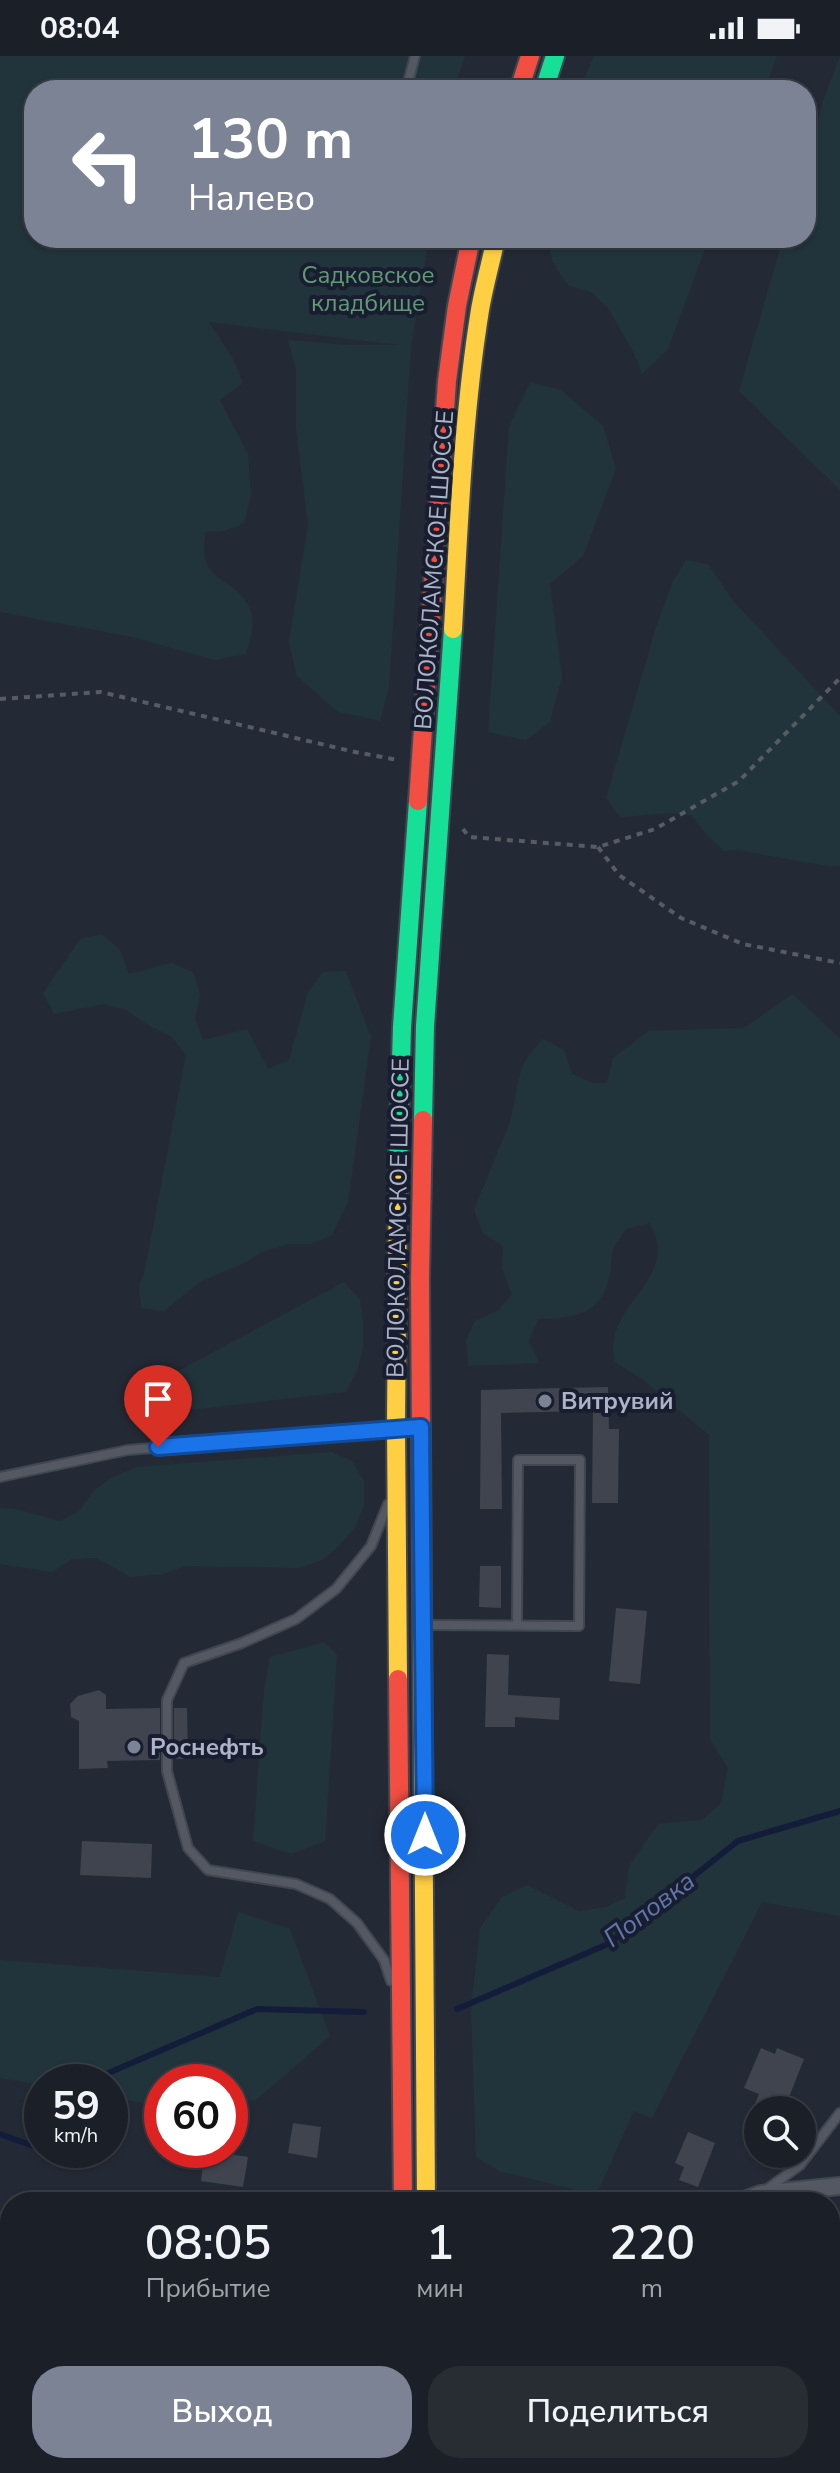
<!DOCTYPE html>
<html lang="ru">
<meta charset="utf-8">
<style>
body{margin:0;font-family:"Nunito Sans",sans-serif;background:#282d34;color:#f1f3f6;height:100vh;display:flex;flex-direction:column;font-size:30px;white-space:nowrap}
*{box-sizing:border-box;margin:0}
p{font-size:26px;color:#a0a3a8}
.icon{flex:none;width:44px;height:44px;fill:none;stroke:currentColor;stroke-width:2;stroke-linecap:round;stroke-linejoin:round}
.map{position:relative;flex:1;overflow:hidden}
.details{position:absolute;left:0px;top:2136px;width:840px;height:282px;display:flex;flex-direction:column;background:#1b2028;border-radius:32px 32px 0 0;box-shadow:0 2px 6px #0004,0 0 0 2px #393e45}
.details>*{flex:none}
.hud{position:absolute;left:24px;top:24px;width:792px;height:168px;border-radius:32px;box-shadow:0 2px 6px #0004,0 0 0 2px #393e45;background:#7c8394;color:#fff;overflow:hidden}
.controls{position:absolute;left:744px;top:2040px;display:grid;gap:16px}
.controls a{display:grid;place-items:center;width:72px;height:72px;border-radius:50%;background:#1b2028;box-shadow:0 2px 6px #0004,0 0 0 2px #393e45;font-size:40px}
.speed{position:absolute;left:24px;top:2008px;display:flex;gap:16px;font-size:40px;font-weight:700;text-align:center}
.speed>*{display:grid;place-content:center;width:104px;height:104px;border-radius:50%;background:#1b2028;box-shadow:0 2px 6px #0004,0 0 0 2px #393e45;line-height:1}
.speed small{font-size:20px;font-weight:400}
.speed .limit{border:12px solid #d22;background:#fff;color:#111}
.pin{position:absolute;display:grid;place-items:center;width:68px;height:68px;color:#fff;margin:-82px -34px;border-radius:50% 50% 50% 0;rotate:-45deg;box-shadow:0 0 8px #0007}
.pin .icon{rotate:45deg}
.me{position:absolute;width:88px;margin:-44px;rotate:0deg;stroke-linejoin:round;filter:drop-shadow(0 0 6px #0008)}
.turn{display:flex;align-items:center;gap:28px;height:168px;padding:0 32px;font-size:36px}
.turn .icon{width:104px;height:104px;stroke-width:2.5}
.turn b{display:block;font-size:56px;line-height:68px}
.eta{display:flex;justify-content:space-evenly;align-items:center;height:136px;text-align:center}
.eta b{font-size:48px;font-weight:600;line-height:56px}
.primary-button{display:flex;gap:16px;margin-top:auto;padding:16px 32px}
.primary-button a{flex:1;height:92px;border-radius:32px;background:#7c8394;color:#fff;font-size:32px;font-weight:600;line-height:92px;text-align:center}
.primary-button a+a{background:#282d34;color:#f1f3f6}
.status{display:flex;justify-content:space-between;align-items:center;height:56px;padding:0 40px;background:#1b2028;direction:ltr}
.status svg{height:22px;fill:currentColor}
.map>svg:first-child{display:block}
.green{fill:#21343b}
.lines{fill:none;stroke-linecap:round;stroke-linejoin:round}
.stream{stroke:#131d39;stroke-width:6}
.building{fill:#3f444f}
.lane-casing{stroke:#414751;stroke-width:12}
.street-casing{stroke:#414751;stroke-width:20}
.fast-casing{stroke:#414751;stroke-width:22}
.slow-casing{stroke:#414751;stroke-width:22}
.jam-casing{stroke:#414751;stroke-width:22}
.path{stroke:#565b65;stroke-width:4;stroke-dasharray:6 6;stroke-linecap:butt}
.lane{stroke:#545862;stroke-width:8}
.street{stroke:#545862;stroke-width:16}
.fast{stroke:#16e098;stroke-width:18}
.slow{stroke:#ffcf43;stroke-width:18}
.jam{stroke:#f24e42;stroke-width:18}
.route-casing{stroke:#114b97;stroke-width:20}
.route{stroke:#1a73e8;stroke-width:14}
.poi-dot{fill:#7c8394;stroke:#181e2f;stroke-width:3}
.labels{text-anchor:middle;stroke-width:8;stroke-linejoin:round;paint-order:stroke}
.park-label{font-size:24px;fill:#629a76;stroke:#181e2f}
.street-label{font-size:24px;fill:#acb3c7;stroke:#181e2f}
.poi-label{font-size:24px;font-weight:bold;fill:#acb3c7;stroke:#181e2f;text-anchor:start}
.water-label{font-size:26px;font-style:italic;fill:#6177ab;stroke:#181e2f}
</style>
<div class="status"><b>08:04</b><svg viewBox="0 0 49 12"><path d="M0 12V9h3v3zM5 12V6h3v6zM10 12V3h3v9zM15 12V0h3v12zM26 1h20v11H26zM47 4h2v5h-2z"/></svg></div>
<div class="map">
<svg width="840" height="2417" viewBox="0 0 840 2417">
<rect width="100%" height="100%" fill="#242a35"/>
<g class="green">
<path d="M0,0H465L454,34H34V182H429L411,290L389,632L380,665L338,656L297,620L289,587L308,468L296,373V313L288,284L348,289H400L209,266L232,301L243,327L220,344L248,399L251,440L244,467L225,475L205,476C204,490 202,506 213,517C220,525 231,529 238,536C257,554 255,576 245,598L215,604L132,581L0,556Z"/>
<polygon points="594,0 777,0 764,34 579,34"/>
<polygon points="840,0 840,434 739,335 783,182 806,182 806,103 823,45"/>
<polygon points="547,182 709,182 668,293 642,318 634,297 608,252 591,236 568,229 553,207"/>
<polygon points="530,326 561,334 603,370 616,412 583,500 550,528 562,621 550,666 526,684 488,676 509,371"/>
<path d="M686,504L708,508L734,546L840,660V810H828L737,794L724,795L706,778L691,759C666,755 645,760 620,761L606,742L657,568L673,525Z"/>
<polygon points="102,878 120,894 129,918 172,907 194,917 200,939 195,962 203,984 247,973 268,1013 289,1004 308,936 323,916 346,915 371,981 348,1146 332,1179 311,1188 289,1188 262,1196 244,1207 200,1226 164,1255 141,1252 139,1229 144,1218 186,999 172,981 150,970 126,954 103,948 54,958 43,937 80,883"/>
<path d="M793,938L840,983V1860L762,1846L652,2062L634,2055L596,2139L499,2115L476,2101L471,1952L480,1872L502,1841L527,1829L579,1855L606,1851L625,1842L629,1810L658,1768L702,1764L721,1747L728,1712L710,1683L709,1379L642,1323L615,1306C602,1258 659,1234 658,1191C658,1183 653,1174 650,1167L626,1173C622,1179 615,1187 613,1194C610,1202 612,1212 610,1219C601,1260 574,1262 538,1263L529,1285L539,1307L468,1310L466,1284L475,1265L498,1255L512,1238L502,1213L503,1190L483,1177L474,1154C485,1125 498,1097 509,1068C517,1046 515,1022 527,1002C531,995 538,989 543,983L564,994L572,1018L593,1027H607L613,1002L649,975L744,972Z"/>
<polygon points="344,1226 360,1243 363,1266 363,1292 357,1314 346,1336 129,1361 141,1335"/>
<polygon points="331,1396 352,1405 364,1425 364,1448 356,1470 340,1489 322,1504 300,1512 185,1510 163,1518 131,1521 96,1502 72,1503 52,1516 0,1508 0,1452 16,1453 60,1465 79,1455 94,1434 115,1420 137,1411"/>
<polygon points="324,1586 337,1599 325,1785 291,1798 253,1785 264,1634 270,1601"/>
<polygon points="238,1856 290,1873 330,1980 256,2044 230,2045 230,2026 162,2026 162,2047 146,2047 110,2041 110,2026 42,2026 42,2029 0,2022 0,1904 220,1921"/>
</g>
<g class="lines">
<g class="stream">
<polyline points="457,1953 608,1888 738,1785 840,1755"/>
<polyline points="100,2026 106,2018 257,1953 364,1956"/>
<polyline points="0,2078 42,2093"/>
</g>
</g>
<g class="building">
<polygon points="608,1331 609,1373 619,1373 618,1447 592,1447 593,1355 501,1357 502,1453 480,1453 481,1334"/>
<polygon points="480,1510 501,1510 501,1552 479,1551"/>
<polygon points="616,1552 647,1555 640,1628 609,1625"/>
<polygon points="487,1598 509,1599 508,1639 560,1642 559,1664 515,1661 515,1671 485,1671"/>
<polygon points="99,1634 106,1639 106,1653 160,1652 160,1704 107,1705 108,1712 79,1713 79,1665 71,1661 70,1648 78,1640"/>
<polygon points="174,1652 187,1652 188,1703 174,1703"/>
<polygon points="82,1785 152,1788 151,1822 80,1819"/>
<polygon points="761,1992 775,1998 777,1992 804,2003 784,2054 769,2054 755,2048 759,2038 744,2032"/>
<polygon points="293,2067 321,2071 317,2102 288,2097"/>
<polygon points="688,2076 715,2087 698,2131 679,2124 684,2111 675,2107"/>
<polygon points="205,2094 248,2101 243,2131 201,2125"/>
</g>
<g class="lines">
<g class="lane-casing">
<g id="lane">
<polyline points="406,34 415,0"/>
<polyline points="0,1421 128,1394 391,1372"/>
<polyline points="388,1448 371,1490 336,1533 296,1563 242,1587 184,1607 167,1644 167,1715 188,1792 208,1814 296,1828 330,1843 357,1867 384,1904 391,1925"/>
<polyline points="424,1569 579,1570 580,1404 518,1404 517,1569"/>
<polyline points="766,2134 800,2109 840,2057"/>
</g>
</g>
<g class="street-casing">
<polyline id="street" points="739,2146 761,2138 840,2130"/>
</g>
<g class="fast-casing">
<g id="fast">
<polyline points="544,34 555,0"/>
<polyline points="423,1064 425,970 453,573"/>
<polyline points="398,1111 402,971 418,745"/>
<polyline points="385,2417 386,2408"/>
</g>
</g>
<g class="slow-casing">
<g id="slow">
<path d="M453,573C459,467 463,359 480,254C484,230 491,206 496,182"/>
<polyline points="398,1111 396,1371 398,1623"/>
<polyline points="422,1539 426,2146"/>
</g>
</g>
<g class="jam-casing">
<g id="jam">
<polyline points="519,34 530,0"/>
<polyline points="418,745 447,325 457,250 471,182"/>
<polyline points="422,1539 420,1223 423,1064"/>
<polyline points="398,1623 403,2146"/>
<polyline points="409,2408 409,2417"/>
</g>
</g>
<g class="path">
<polyline points="0,643 101,636 355,696 398,704"/>
<polyline points="463,773 469,781 598,791 655,773 739,725 840,622"/>
<polyline points="598,791 619,819 681,862 743,888 840,907"/>
</g>
<use href="#lane" class="lane"/>
<use href="#street" class="street"/>
<use href="#fast" class="fast"/>
<use href="#slow" class="slow"/>
<use href="#jam" class="jam"/>
</g>
<g class="lines">
<g class="route-casing">
<polyline id="route" points="158,1391 421,1371 425,1779"/>
</g>
<use href="#route" class="route"/>
</g>
<g class="poi-dot">
<circle cx="545" cy="1345" r="8"/>
<circle cx="134" cy="1691" r="8"/>
</g>
<g class="labels">
<g class="park-label">
<text x="368" y="227">Садковское<tspan x="368" dy="28">кладбище</tspan></text>
</g>
<g class="street-label">
<text transform="translate(434 514) rotate(-86)" y="8">ВОЛОКОЛАМСКОЕ ШОССЕ</text>
<text transform="translate(398 1162) rotate(-89)" y="8">ВОЛОКОЛАМСКОЕ ШОССЕ</text>
</g>
<g class="poi-label">
<text x="561" y="1353">Витрувий</text>
<text x="150" y="1699">Роснефть</text>
</g>
<g class="water-label">
<text transform="translate(649 1853) rotate(-37)" y="9">Поповка</text>
</g>
</g>
</svg>
<div class="controls">
<a><svg class="icon" aria-label="search" viewBox="0 0 24 24"><circle cx="10" cy="10" r="6"/><path d="M15 15l6 6"/></svg></a>
</div>
<div class="speed"><div>59<small>km/h</small></div><div class="limit">60</div></div>
<div class="pin" style="left:158px;top:1391px;background:#d93025"><svg class="icon" aria-label="arrive" viewBox="0 0 24 24"><path d="M6 21V4h12l-3 4 3 4H6"/></svg></div>
<svg class="me" style="left:425px;top:1779px" viewBox="-20 -20 40 40"><circle r="17" fill="#1a73e8" stroke="#fff" stroke-width="3"/><path d="M0-11L8 9 0 5-8 9z" fill="#fff"/></svg>
<div class="hud">
<div class="turn"><svg class="icon" aria-label="left" viewBox="0 0 24 24"><path d="M17 20v-9H6M10 6l-5 5 5 5"/></svg><div><b>130 m</b>Налево</div></div>
</div>
<section class="details">
<div class="eta">
<div><b>08:05</b><p>Прибытие</p></div>
<div><b>1</b><p>мин</p></div>
<div><b>220</b><p>m</p></div>
</div>
<div class="primary-button"><a>Выход</a><a>Поделиться</a></div>
</section>
</div>
